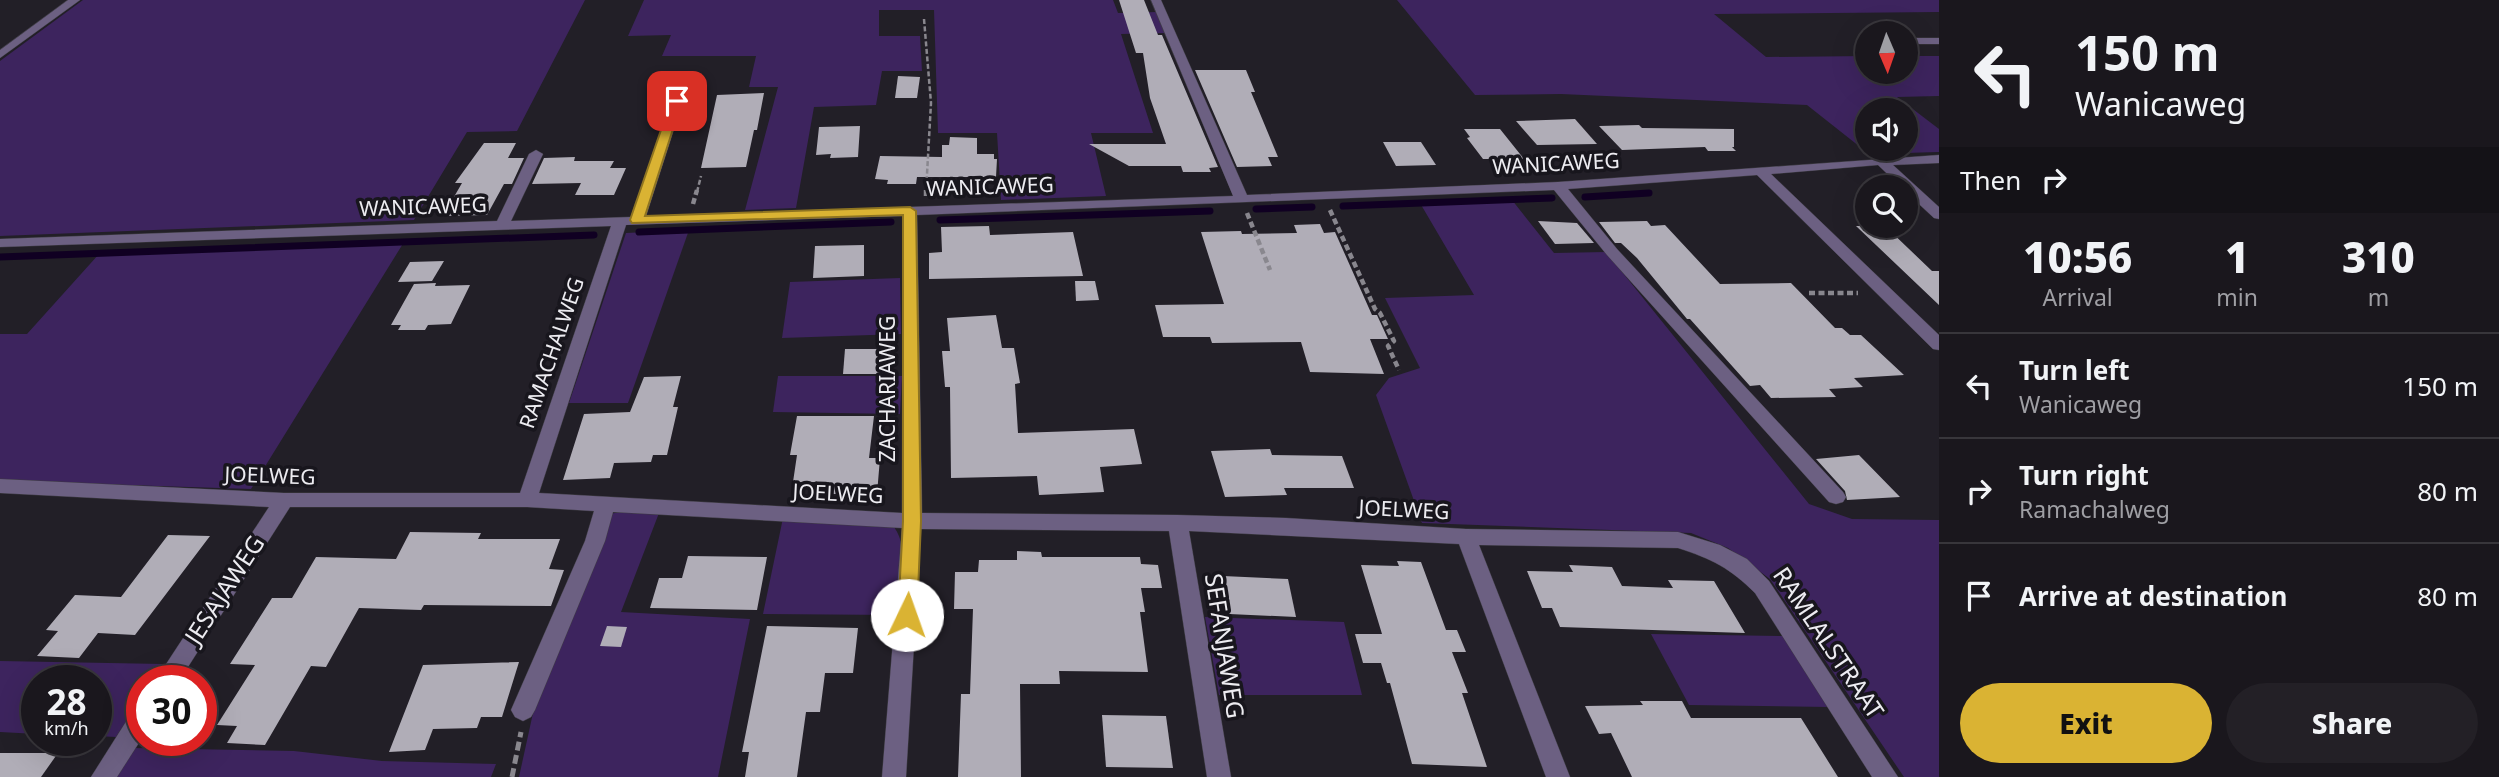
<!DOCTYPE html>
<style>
body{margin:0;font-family:"Noto Sans",sans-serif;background:#232026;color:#f1f3f6;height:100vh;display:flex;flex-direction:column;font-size:26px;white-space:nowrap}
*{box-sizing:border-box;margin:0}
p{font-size:23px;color:#9f9fa4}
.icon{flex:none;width:38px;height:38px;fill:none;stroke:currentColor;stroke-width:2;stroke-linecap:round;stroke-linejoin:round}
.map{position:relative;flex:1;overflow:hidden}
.details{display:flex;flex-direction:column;background:#1a171d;width:560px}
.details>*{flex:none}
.guide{background:#1a171d;color:#f1f3f6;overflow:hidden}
.needle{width:46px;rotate:178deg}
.fabs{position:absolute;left:1855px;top:21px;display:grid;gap:14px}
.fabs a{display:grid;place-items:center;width:63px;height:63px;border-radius:50%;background:#1a171d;box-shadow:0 7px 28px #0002,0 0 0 2px #38363b;font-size:35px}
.speed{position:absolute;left:21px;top:665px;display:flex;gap:14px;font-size:35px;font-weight:700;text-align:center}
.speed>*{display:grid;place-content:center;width:91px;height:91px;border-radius:50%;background:#1a171d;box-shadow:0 7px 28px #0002,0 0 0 2px #38363b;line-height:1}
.speed small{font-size:18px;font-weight:400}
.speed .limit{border:10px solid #d22;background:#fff;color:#111}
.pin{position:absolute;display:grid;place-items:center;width:60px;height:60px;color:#fff;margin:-30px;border-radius:14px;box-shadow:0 4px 10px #0006}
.me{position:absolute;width:77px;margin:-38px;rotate:3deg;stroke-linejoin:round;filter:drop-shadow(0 0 5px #0008)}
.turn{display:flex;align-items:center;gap:24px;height:147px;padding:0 21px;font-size:32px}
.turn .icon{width:91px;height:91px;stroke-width:2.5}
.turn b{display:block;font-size:49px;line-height:60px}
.then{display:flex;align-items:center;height:66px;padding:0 21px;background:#0003;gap:14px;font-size:26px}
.eta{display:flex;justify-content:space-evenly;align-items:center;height:119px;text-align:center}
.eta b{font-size:42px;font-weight:800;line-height:49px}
.button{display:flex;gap:14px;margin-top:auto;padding:14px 21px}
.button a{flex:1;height:80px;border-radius:42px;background:#dab333;color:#111;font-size:28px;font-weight:800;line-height:80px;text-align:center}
.button a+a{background:#232026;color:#f1f3f6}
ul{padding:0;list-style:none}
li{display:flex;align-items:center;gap:21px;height:105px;padding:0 21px;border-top:2px solid #38363b}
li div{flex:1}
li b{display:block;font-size:26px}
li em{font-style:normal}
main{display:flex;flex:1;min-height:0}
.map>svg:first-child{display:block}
.green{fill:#3d245e;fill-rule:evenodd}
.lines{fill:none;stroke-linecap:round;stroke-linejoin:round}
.stream{stroke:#100022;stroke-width:7}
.building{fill:#b0adb7}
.minor-casing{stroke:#3e3c43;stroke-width:1}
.path-far2{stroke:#89878e;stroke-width:2.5;stroke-dasharray:5 2.5;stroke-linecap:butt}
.path-far1{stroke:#89878e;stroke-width:4.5;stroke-dasharray:6 3.5;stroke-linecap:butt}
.path{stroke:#89878e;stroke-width:5;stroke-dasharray:9 4.5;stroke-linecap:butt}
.minor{fill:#6c6082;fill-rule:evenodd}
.route{fill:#dab333;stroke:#8e7421;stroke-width:2}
.labels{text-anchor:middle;stroke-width:7;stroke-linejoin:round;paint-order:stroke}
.street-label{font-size:21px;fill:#edecf1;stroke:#18161d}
.near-street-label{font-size:24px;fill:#edecf1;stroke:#18161d}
</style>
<main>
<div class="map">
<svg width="1939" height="777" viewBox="0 0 1939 777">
<rect width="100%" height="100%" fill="#221f27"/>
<g class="green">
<polygon points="83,0 585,0 517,131 467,132 414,220 0,236 0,61"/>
<polygon points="644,0 1113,0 1118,13 1157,12 1166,33 1121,34 1153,133 1091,133 1106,196 1001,200 997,133 938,133 934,10 879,10 879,36 920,36 922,71 882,71 876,105 814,107 796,208 745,210 778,87 749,87 756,56 662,56 671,35 628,36"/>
<path d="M1397,0H1939V12L1714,14L1766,57L1867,56V72H1906V56H1939V96L1897,97L1939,129V152L1869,154L1807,105L1561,94L1475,95ZM1867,110H1906V149H1867Z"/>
<polygon points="1512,200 1554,253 1606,252 1809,504 1852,519 1939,520 1939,777 1904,777 1770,579 1728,548 1691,533 1422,523 1376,395 1389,378 1420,368 1385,298 1474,295 1420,203"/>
<polygon points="689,230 628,403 569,403 626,233"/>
<polygon points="404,242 251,489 0,481 0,334 27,334 99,254"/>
<polygon points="900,278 901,334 782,338 790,282"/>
<polygon points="778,376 902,376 900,414 773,412"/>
<polygon points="621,512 659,513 621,612 750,619 718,777 519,777 533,713 609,514"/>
<path d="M783,518L894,527C911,550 899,588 896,615L763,614Z"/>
<polygon points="1205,617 1344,622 1362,695 1219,695"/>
<polygon points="1651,634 1784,636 1829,707 1689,705"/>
<polygon points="0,661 163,664 153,681 142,681 142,697 116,737 96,736 96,681 37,681 37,734 0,732"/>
<polygon points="133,748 294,751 382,761 496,764 491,777 114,777"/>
</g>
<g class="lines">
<g class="stream">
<polyline points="1585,197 1649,193"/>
<polyline points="1343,206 1552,198"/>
<polyline points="1256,209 1312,207"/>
<polyline points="940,220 1210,211"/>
<polyline points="639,232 891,222"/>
<polyline points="0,257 594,235"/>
</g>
</g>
<g class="building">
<polygon points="1119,0 1144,0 1158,35 1162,35 1218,167 1209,168 1211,172 1183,172 1181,166 1129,166 1089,144 1166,144 1150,98 1143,53 1136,53"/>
<polygon points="1195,70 1246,70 1255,92 1251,92 1278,157 1268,157 1272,166 1237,167"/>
<polygon points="898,76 920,77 917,98 895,98"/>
<polygon points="764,93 757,130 754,130 746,167 701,168 717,95"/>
<polygon points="1575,119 1597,144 1537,145 1516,121"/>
<polygon points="1639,125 1642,128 1734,129 1734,147 1732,147 1736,151 1708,151 1705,147 1622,150 1599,126"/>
<polygon points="860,126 858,157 830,158 831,154 816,155 819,127"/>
<polygon points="1464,129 1500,129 1524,159 1483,159 1467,138 1470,137"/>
<polygon points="950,137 977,138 977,154 994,154 994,159 997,159 996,177 917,177 916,184 887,184 888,180 875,179 880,156 942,157 942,145 949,145"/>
<polygon points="1383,142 1421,142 1436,165 1396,166"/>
<polygon points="484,143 516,143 508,158 524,158 512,184 504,184 487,215 443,216 462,183 455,183"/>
<polygon points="575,157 574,161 614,161 610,168 626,168 614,195 575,195 581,183 532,184 544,158"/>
<polygon points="1538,221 1577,223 1594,243 1555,244"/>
<polygon points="1647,221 1651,226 1665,225 1720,284 1791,283 1835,328 1842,328 1850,335 1861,335 1904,375 1854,378 1863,387 1829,389 1836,397 1771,398 1760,385 1750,386 1690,319 1687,319 1637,258 1621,243 1615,243 1599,222"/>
<polygon points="1320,224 1324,233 1335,232 1372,315 1377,315 1388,339 1370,339 1384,374 1310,372 1301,342 1212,343 1210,337 1163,337 1155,305 1224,304 1201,232 1241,231 1242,234 1297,233 1294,225"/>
<polygon points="989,226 990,235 1073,232 1083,276 929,279 929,253 942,252 941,227"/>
<polygon points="1856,226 1885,226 1932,271 1939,271 1939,305"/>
<polygon points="864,245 864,276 813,278 815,246"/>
<polygon points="444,261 432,281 398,282 410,262"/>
<polygon points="1075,281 1095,281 1099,300 1076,301"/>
<polygon points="436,283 435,286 470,285 451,324 428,325 425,330 398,330 401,325 391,325 414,284"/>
<polygon points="996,315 1002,348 1014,348 1020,383 1015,384 1018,433 1134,429 1142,464 1100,467 1104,492 1039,495 1037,476 951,478 950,387 945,387 942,351 950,351 947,318"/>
<polygon points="845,349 888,349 886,374 843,374"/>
<polygon points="681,376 673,407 678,407 667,455 653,455 651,462 614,463 610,478 563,480 584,414 630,412 644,377"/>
<polygon points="797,416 874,416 869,458 880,458 877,494 815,494 817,482 793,482 797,455 790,455"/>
<polygon points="1270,449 1272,455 1342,456 1354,488 1284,488 1287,495 1225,497 1211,451"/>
<polygon points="1859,455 1900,497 1847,500 1845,491 1816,459"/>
<polygon points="410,532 481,533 478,539 560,539 549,569 564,570 551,606 424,605 421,610 359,608 326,667 311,666 265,745 227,743 237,726 217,725 255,665 230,664 272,598 292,598 316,557 396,559"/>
<polygon points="168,535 210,536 135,635 98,633 79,658 37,656 58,631 46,630 75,595 121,597"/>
<polygon points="1017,551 1041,552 1042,557 1140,557 1141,564 1158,565 1162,588 1141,588 1145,612 1140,612 1148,672 1059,671 1060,684 1020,684 1021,777 958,777 961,694 970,694 973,609 954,609 955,572 978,572 979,560 1017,560"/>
<polygon points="688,556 767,557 757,610 650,608 659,578 682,578"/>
<polygon points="1397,561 1421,562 1446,630 1457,630 1466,652 1452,652 1468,693 1462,693 1487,767 1412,764 1390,683 1387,683 1381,663 1363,663 1355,634 1382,634 1361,565 1399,566"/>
<polygon points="1569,565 1612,567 1622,586 1673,588 1668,580 1714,581 1745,633 1560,627 1552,608 1542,608 1527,571 1573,572"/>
<polygon points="1223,576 1288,579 1296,617 1229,614"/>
<polygon points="607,626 627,627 621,647 600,646"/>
<polygon points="767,626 858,628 853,673 825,673 820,712 806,712 797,777 745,777 749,752 742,752"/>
<polygon points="519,662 502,717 481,717 477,728 433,729 425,750 389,752 423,665"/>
<polygon points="1640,701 1682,701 1691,718 1801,718 1838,777 1632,777 1611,733 1599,734 1585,706 1643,705"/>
<polygon points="1102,715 1166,716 1173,768 1106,767"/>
<polygon points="0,753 58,753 41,777 0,777"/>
</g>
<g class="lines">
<g class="minor-casing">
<g id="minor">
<polygon points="68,0 80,0 0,58 0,50"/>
<path d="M1151,0H1161L1247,195L1558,182L1939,155V163L1893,165L1939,207V219L1934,218L1906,192V187H1901L1878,165L1771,174L1939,335V350L1933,349L1757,175L1568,189L1617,249L1843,492L1846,497L1843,502L1836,504L1829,502L1607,255L1554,190L917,215L922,513L1178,515L1286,518L1466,529L1678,532L1720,545L1747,559L1769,581L1898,777H1872L1755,593C1730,568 1712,559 1678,548L1479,545L1570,777H1546L1459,544L1189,531L1231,777H1207L1169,531L921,529L906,777H882L902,528L613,512L605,541L535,710L531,717L523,721L515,717L511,710L585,541L594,511L527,507H290L179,681H155L269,507L0,493V479L284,493H520L611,226L0,247V239L497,221L529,154L536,150L543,154L511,221L631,217L671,101L677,97L683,101L646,216L1233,196ZM903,216L902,513L539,493L626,225Z"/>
<rect x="1906" y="38" width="33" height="6"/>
<polygon points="142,706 142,738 117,777 91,777 134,709"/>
</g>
</g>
<g class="path-far2">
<polyline points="924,19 931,103 926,192"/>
<polyline points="697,192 701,176"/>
</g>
<g class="path-far1">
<polyline points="926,196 926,190"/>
<polyline points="693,204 697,190"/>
<polyline points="1330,210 1375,309 1380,313 1394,341 1388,346 1399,370"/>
<polyline points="1247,213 1270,270"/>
<polyline points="1809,293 1858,293"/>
</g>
<polyline class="path" points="512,777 521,732"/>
<use href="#minor" class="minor"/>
</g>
<polygon class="route" points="677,98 682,101 645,216 910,207 916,211 921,521 917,615 914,621 907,623 900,621 898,615 903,521 903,215 632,223 630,220 671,101"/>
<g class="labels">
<g class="street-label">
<text transform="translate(1556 164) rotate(-3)" y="7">WANICAWEG</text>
<text transform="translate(990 187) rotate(-2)" y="7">WANICAWEG</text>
<text transform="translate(423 207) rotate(-2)" y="7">WANICAWEG</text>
<text transform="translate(552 353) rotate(-71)" y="7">RAMACHALWEG</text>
<text transform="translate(888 389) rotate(-90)" y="7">ZACHARIAWEG</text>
<text transform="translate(270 476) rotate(2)" y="7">JOELWEG</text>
<text transform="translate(838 494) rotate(3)" y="7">JOELWEG</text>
<text transform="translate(1404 510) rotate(3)" y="7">JOELWEG</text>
</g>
<g class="near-street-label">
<text transform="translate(225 590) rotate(-57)" y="8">JESAJAWEG</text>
<text transform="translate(1828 643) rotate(56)" y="8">RAMLALSTRAAT</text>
<text transform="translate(1224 646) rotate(81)" y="8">SEFANJAWEG</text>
</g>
</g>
</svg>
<div class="fabs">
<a><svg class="needle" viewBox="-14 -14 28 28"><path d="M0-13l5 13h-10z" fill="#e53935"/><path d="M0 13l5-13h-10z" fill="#9f9fa4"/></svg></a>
<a><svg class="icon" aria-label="sound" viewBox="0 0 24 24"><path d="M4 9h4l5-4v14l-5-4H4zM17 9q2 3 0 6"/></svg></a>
<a><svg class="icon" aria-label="search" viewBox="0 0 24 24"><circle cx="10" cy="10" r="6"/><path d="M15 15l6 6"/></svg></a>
</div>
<div class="speed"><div>28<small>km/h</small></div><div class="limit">30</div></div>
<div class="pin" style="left:677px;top:101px;background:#d93025"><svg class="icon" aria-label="arrive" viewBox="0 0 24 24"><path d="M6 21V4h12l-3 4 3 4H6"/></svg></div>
<svg class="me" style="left:907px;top:615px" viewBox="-20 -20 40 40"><circle r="19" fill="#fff"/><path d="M0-13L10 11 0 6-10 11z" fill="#dab333"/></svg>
</div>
<section class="details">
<div class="guide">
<div class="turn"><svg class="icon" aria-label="left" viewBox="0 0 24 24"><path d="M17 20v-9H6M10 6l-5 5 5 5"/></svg><div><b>150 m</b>Wanicaweg</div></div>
<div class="then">Then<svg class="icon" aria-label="right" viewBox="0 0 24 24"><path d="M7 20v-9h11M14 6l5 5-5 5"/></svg></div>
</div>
<div class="eta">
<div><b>10:56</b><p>Arrival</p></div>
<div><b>1</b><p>min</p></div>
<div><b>310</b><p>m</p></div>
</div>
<ul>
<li><svg class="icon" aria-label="left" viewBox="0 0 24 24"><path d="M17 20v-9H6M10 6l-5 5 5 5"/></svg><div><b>Turn left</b><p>Wanicaweg</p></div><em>150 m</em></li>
<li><svg class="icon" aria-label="right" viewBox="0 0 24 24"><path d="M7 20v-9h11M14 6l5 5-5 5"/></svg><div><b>Turn right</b><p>Ramachalweg</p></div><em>80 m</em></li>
<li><svg class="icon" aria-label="arrive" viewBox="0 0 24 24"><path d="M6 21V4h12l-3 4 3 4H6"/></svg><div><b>Arrive at destination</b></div><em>80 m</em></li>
</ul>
<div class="button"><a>Exit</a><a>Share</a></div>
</section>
</main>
